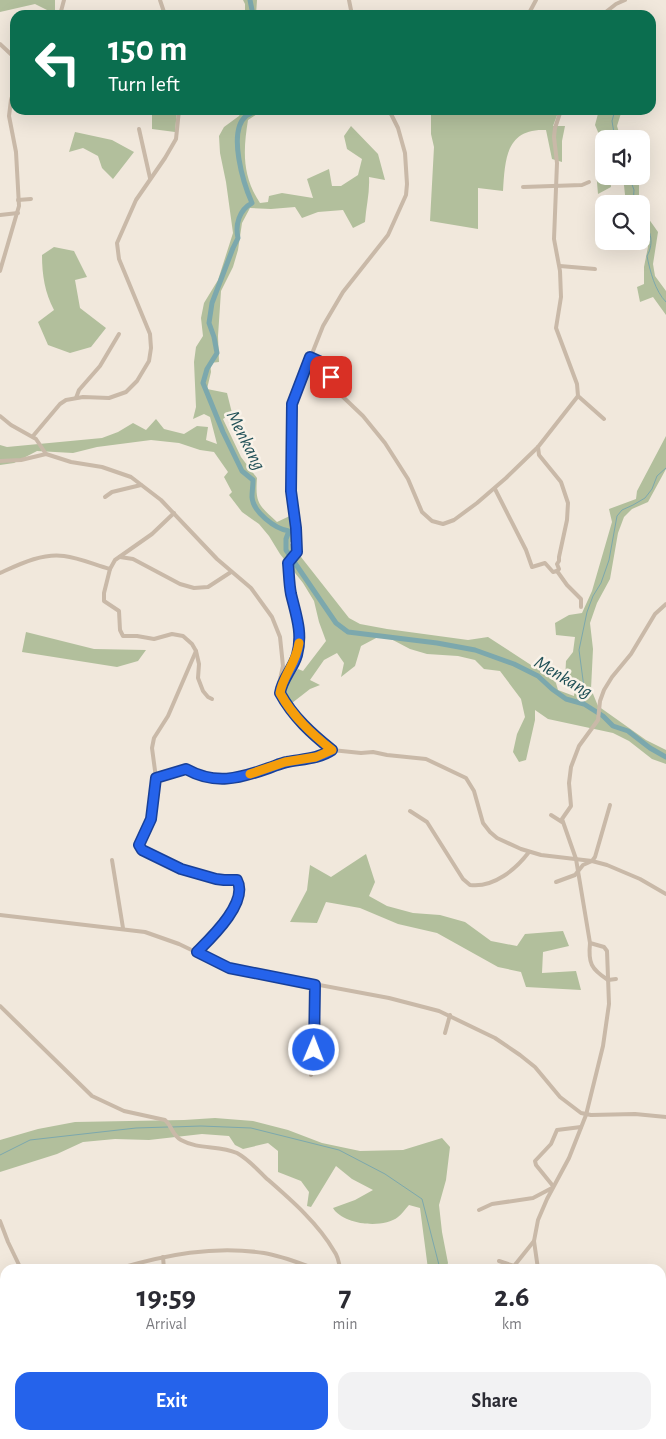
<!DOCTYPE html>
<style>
body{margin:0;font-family:"Alegreya Sans",sans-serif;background:#f2f2f3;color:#2b2b33;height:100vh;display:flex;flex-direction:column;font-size:19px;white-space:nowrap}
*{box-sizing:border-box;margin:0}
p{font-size:16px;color:#7c7c81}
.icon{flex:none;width:28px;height:28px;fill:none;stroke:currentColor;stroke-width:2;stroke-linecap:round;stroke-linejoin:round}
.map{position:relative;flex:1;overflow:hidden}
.details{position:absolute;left:0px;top:1264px;width:666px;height:176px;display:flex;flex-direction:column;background:#fff;border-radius:15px 15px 0 0;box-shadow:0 5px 20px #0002}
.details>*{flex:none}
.banner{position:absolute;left:10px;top:10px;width:646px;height:105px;border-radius:15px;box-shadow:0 5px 20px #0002;background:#0b6e4f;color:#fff;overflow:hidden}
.tools{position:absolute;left:595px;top:130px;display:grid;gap:10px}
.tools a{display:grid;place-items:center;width:55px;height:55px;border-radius:10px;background:#fff;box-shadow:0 5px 20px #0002;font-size:25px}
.pin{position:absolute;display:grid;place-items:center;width:42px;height:42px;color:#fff;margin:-21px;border-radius:10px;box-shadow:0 2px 8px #0006}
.me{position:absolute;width:55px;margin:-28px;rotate:1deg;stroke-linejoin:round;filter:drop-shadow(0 0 4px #0008)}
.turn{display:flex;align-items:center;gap:18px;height:105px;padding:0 15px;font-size:22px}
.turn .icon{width:65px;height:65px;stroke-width:2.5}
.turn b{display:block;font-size:35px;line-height:42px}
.eta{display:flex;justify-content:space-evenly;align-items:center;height:85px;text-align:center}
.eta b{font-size:30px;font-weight:700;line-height:35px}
.action{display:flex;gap:10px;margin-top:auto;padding:10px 15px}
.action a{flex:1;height:58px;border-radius:15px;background:#2563eb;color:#fff;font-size:20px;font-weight:700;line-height:58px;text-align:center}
.action a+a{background:#f2f2f3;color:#2b2b33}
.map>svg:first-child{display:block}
.green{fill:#b2bf9c}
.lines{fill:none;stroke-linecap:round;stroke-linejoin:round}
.stream{stroke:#7ca8ad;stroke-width:1}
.river{stroke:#7ca8ad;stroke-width:5}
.minor{stroke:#c9b9a8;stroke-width:4}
.route-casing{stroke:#184099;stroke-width:12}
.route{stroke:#2563eb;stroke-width:9}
.slow{stroke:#f59e0b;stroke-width:9}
.labels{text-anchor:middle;stroke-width:5;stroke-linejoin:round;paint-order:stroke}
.water-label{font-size:19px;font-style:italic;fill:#1f4f56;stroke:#f9f2e8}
</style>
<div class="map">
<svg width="666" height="1439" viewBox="0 0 666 1439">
<rect width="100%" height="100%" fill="#f1e8dc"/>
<g class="green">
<polygon points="0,0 55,0 55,14 35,4 0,12"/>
<polygon points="243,0 257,0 256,15 245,15 245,4"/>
<polygon points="152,110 177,110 175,132 152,129"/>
<path d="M243,110H263L248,120C243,151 242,176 260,203L268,202L269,196L282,193L313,198L307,179L329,169L332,186H341L358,175L362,159L347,149L344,136L351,126L378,154L385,180L369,177C370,192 366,207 365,222L353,228L343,210L318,212L302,218L295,207L271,209L250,208L242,223L238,250L233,267L221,291L218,336L219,362L210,363L211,372L207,389L227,393L232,413L223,419L241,457L257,478C255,504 259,505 277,522L294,514L300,528L290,543L349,618L360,624L387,629L468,640L488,637L531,665L544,667L556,683L558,690L574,696L575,682L565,680L566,661L573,652L575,637L556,635L555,623L569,615L582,613L592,591L612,522L609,509L636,499L637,491L666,436V469L648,502L632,509L624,517L618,533L610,579L597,603L590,623L593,649L591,689L598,706L646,740L666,750V764L652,759L629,741L613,733L548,719L535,710V720L526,760L519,762L513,752L517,734L525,717L521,699L500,671L484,669L475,660L458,656L427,654L410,649L391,639L378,637L361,646L355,666L341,677L344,663L337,653L324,660L310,680L320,685L310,689L292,703L285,700L287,685L298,669L303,671L326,641L319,622L314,601L303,583L280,554L269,536L259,524L242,512L229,495L232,492L224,477L228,472L214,452L200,450L179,443L151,440L97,447L73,453L37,451L14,463L0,465V445L7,447L102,438L118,432L133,423L146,430L156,419L164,429L184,434L197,426L208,427L206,440L217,444L210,417L204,414L193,419L196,407L194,362L196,347L203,336L201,318L204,303L218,280L233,233L226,182L220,153L219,136L224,127L239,116Z"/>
<path d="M431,110H559L553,126H565L562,141V162L552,159L546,130C506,128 505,159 503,191L478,188V229L430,221L434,147L431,134Z"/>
<polygon points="599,110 622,110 617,126 621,139 604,139 604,146 595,125"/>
<polygon points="75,132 112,140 134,152 113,179 102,168 98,156 83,148 69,152"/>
<polygon points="604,148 604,176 610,176 611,187 598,194 595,160"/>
<polygon points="623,176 639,176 639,204 626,204"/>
<polygon points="641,208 658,232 653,264 655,276 666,291 666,315 653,297 640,302 637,287 644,284 644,267 648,247 641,236"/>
<path d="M54,247L74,251L87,277L75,280L80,308L106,328L91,347L70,353L48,345L38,322L54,310C45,293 42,275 42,255Z"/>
<polygon points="26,632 94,649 146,650 138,661 117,667 22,652"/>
<polygon points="366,854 375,882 369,896 387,906 413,913 440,915 465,922 491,941 517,946 525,934 563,931 569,946 543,952 542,973 576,971 581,990 526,987 521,972 498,967 437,933 398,924 360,908 326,902 317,923 290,922 307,890 310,865 331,877"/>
<path d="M215,1118L253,1121L288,1130L322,1143L360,1151L403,1150L442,1138L450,1147L446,1180L439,1205L442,1232L448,1263L446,1269H428L420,1208L409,1205C405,1209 402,1214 398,1217C383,1229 343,1225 333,1208L355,1200L373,1190L352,1179L336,1166L311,1207L307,1206L309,1192L301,1181L278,1172V1151L268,1143L243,1149L235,1145L229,1136L202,1134L149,1140L115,1139L83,1142L57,1154L0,1172V1140L38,1129L75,1122L184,1120Z"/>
<polygon points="403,1435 432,1435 428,1439 406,1439 403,1438"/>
<polygon points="581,1435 612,1435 601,1439 572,1439"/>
</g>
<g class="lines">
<g class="stream">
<polyline points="615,139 612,121 615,110"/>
<polyline points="629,176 634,190 633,204"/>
<path d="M641,216C650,229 655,242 647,256C650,271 655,291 666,302"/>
<polyline points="584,704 585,695 579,650 587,612 593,596 601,583 609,560 617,516 622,510 633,505 645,498 652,489 657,476 666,468"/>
<polyline points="172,1127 201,1126 251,1128 339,1150 385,1174 422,1199 439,1265"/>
<polyline points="0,1155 30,1140 136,1128 168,1127"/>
</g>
<g class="river">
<polyline points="250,0 253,15"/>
<path d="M256,110C253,113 249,114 246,116C227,132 244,185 252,203C239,210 235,225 238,238L233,248L212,303L209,323L214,337L217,353L207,369L203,383L223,432L242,471L253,480C253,486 252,491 252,497C253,512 275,529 289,531L286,539V550L336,623L348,632L437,643L475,650L514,664L538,676L552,689L566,699L584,704L603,716L613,726L628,731L650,748L666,757"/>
</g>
<g class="minor">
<polyline points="160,0 165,15"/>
<polyline points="349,0 352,15"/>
<polyline points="60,15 64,0"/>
<polyline points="528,15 536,0"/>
<polyline points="602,15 616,4 625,0"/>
<polyline points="0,44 15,58"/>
<polyline points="561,110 555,128 554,137 557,163 554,239 560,271 561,297 556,328 577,384 578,396 604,419"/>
<polyline points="139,129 150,178"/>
<polyline points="523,187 582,185 589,182"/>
<polyline points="18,200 31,199"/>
<polyline points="0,215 18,213"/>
<polyline points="560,266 595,269"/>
<polyline points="0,271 19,206 16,152 9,116 11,100 15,86"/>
<polyline points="310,357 321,362 342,396 363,416 385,443 408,479 422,512 432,521 443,524 454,520 477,503 506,478 538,447 578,396"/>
<polyline points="76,398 79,390 100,366 119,334"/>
<polyline points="0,416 11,425 36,439 46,454 71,462 102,467 131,477 161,500 217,559 251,588 272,617 280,637 283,666 279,684 280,693 288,707 305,727 332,750 361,753 373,752 387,755 426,759 466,778 474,791 483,823 490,832 497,838 521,849 541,855 592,861 607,865 640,879 666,894"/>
<polyline points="33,436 60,404 66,400 83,397 109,398 126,392 137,381 149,361 151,348 150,334 119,259 117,243 136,200 165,158 176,139 179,110"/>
<polyline points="538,447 539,455 561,482 568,503 567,520 559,557 559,561 557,564 559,569 557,571 567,585 581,599 581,607"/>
<polyline points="0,461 21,460 46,454"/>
<polyline points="495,489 526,550 532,567 545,563 553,572 557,571"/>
<polyline points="105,497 112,492 141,485"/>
<polyline points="174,513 152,534 115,560 110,569 104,593 104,601 119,611 120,630 123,636 137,636 154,639 172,634 183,636 192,644 196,651 199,664 198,678 203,691 208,697 212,699"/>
<polyline points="120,557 133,559 180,584 194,588 208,587 231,572"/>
<path d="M0,573C20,564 42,553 64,556C80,558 95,565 110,569"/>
<polyline points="196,651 168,716 154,738 152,748 156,778 186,769 200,777 214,780 225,779 258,772 285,762 316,757 332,750"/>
<polyline points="281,688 296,657 300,634 298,620 290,589 288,563 289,560 297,554 297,552 296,528 291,491 292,404 323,326 343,292 388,235 406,195 407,184 405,153 398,128 389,110"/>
<path d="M156,778C156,794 154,813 147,827C144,834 137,842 140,849L181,869L216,879L237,880C249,902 211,938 197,952"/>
<path d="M410,811L427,822L463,879L470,885C494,888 516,869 529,852"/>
<polyline points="551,815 562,822"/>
<polyline points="112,860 123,928"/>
<polyline points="556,882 575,875 583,865 592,861 595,857 610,805"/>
<polyline points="0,915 145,932 179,944 229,968 389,998 439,1011 495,1038 520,1055 535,1067 560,1097 581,1113 591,1115 635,1114 666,1117"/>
<path d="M590,943C588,963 591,969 608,980L616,979"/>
<path d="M0,1006L92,1096L124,1111L165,1120C172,1126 172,1135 181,1140C199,1150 219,1145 237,1153C248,1159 257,1169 266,1178C290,1199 318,1223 334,1251C338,1256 339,1262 340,1269"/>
<polyline points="445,1033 450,1015"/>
<polyline points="311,1075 314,1050 315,985"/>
<polyline points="553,1186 536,1165 535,1161 551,1144 557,1130 581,1127"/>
<polyline points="479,1210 492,1204 533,1198 552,1188"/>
<polyline points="0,1221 8,1242 21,1269"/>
<polyline points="163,1257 164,1269"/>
<polyline points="499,1261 514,1266 534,1241"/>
<path d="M117,1269C165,1255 214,1245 264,1253C282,1256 299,1263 316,1269"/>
<polyline points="538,1269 534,1241 538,1220 547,1199 569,1158 586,1115 603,1046 609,1004 607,951 604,947 590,943 576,859 562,819 571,806 569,783 571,767 579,746 598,720 600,701 604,690 612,677 631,654 655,614 666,604"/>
<polyline points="0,1310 5,1307"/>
<polyline points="661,1346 666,1346"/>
<polyline points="61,1435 67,1439"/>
<polyline points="445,1435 447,1439"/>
<polyline points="105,1439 110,1435"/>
</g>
</g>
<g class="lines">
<g class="route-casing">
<path id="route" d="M314,1050L315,985L229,968L197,952C211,938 249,902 237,880H224L216,879L181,869L142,850L139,845L151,819L156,778L186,769C215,785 238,779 269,768C275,766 281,763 287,762C302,759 319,759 332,750C312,734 293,717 280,693C282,679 293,669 297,655C303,633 296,615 291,594C289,584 289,573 288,563L297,552L296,528L291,491L292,404L310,357L321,362L331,377"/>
</g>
<use href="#route" class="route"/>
<path class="slow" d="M250,774L285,762L316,757L332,750C312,734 293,717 280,693C283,675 296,664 299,643"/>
</g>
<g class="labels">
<g class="water-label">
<text transform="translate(247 440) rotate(63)" y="7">Menkang</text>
<text transform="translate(564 676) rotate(31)" y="7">Menkang</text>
</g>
</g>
</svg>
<div class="tools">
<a><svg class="icon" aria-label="sound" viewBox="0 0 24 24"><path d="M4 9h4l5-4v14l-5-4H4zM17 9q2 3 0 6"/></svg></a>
<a><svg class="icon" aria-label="search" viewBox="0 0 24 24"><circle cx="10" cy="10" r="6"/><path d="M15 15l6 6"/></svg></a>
</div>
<div class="pin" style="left:331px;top:377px;background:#d93025"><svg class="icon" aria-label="arrive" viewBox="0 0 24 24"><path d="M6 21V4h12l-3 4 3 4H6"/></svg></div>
<svg class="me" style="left:314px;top:1050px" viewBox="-20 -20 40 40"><circle r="17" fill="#2563eb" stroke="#fff" stroke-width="3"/><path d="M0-11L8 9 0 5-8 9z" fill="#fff"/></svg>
<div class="banner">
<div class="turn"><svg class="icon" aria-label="left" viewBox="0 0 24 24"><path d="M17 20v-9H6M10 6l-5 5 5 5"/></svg><div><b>150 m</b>Turn left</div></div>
</div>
<section class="details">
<div class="eta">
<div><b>19:59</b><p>Arrival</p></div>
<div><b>7</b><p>min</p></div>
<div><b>2.6</b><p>km</p></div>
</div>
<div class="action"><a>Exit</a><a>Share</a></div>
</section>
</div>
